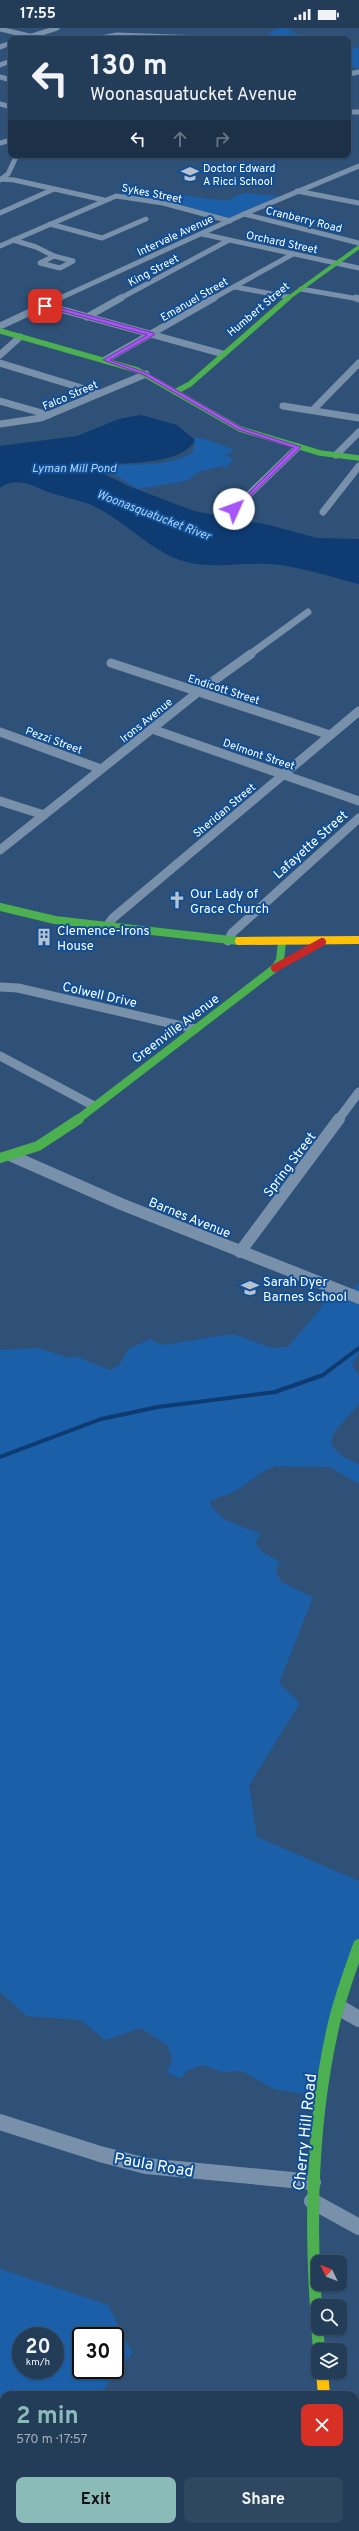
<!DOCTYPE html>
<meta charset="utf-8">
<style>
body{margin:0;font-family:Overpass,sans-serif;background:#2f4862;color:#f1f3f6;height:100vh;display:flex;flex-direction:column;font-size:15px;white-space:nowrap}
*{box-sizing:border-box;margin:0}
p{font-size:13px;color:#a3aeba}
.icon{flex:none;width:22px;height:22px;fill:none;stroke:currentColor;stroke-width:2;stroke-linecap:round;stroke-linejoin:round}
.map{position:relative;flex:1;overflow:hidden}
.panel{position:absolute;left:0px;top:2363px;width:359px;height:140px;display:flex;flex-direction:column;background:#233d59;border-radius:12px 12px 0 0;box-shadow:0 1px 3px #0004,0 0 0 1px #40566f}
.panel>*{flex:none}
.top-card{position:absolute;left:8px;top:8px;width:343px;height:122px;border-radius:8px;box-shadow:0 1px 3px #0004,0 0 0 1px #40566f;background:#233d59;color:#f1f3f6;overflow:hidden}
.needle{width:26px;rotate:313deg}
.tools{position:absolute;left:311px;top:2227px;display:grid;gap:8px}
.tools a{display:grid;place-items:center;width:36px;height:36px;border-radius:8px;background:#233d59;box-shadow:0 1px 3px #0004,0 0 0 1px #40566f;font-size:20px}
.speed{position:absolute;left:12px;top:2299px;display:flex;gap:8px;font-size:20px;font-weight:700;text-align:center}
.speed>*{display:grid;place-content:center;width:52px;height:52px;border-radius:50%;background:#233d59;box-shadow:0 1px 3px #0004,0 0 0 1px #40566f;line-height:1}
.speed small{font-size:10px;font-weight:400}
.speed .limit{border:2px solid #111;border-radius:6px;background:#fff;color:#111}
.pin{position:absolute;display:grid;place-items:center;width:34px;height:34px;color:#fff;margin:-17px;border-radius:8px;box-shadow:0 2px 6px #0006}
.me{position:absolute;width:44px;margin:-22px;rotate:47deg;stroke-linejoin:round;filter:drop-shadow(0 0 3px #0008)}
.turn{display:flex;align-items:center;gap:14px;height:84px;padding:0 16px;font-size:18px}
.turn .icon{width:52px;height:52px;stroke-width:2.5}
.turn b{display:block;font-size:28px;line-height:34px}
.lanes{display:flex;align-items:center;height:38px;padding:0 16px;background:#0003;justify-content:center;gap:20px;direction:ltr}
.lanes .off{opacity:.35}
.round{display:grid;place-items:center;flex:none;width:42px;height:42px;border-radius:8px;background:#2f4862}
.summary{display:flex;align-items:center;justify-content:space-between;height:68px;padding:0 16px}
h1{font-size:24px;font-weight:700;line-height:30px;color:#8bbbb9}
.primary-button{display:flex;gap:8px;margin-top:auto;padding:8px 16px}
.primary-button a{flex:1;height:46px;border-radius:8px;background:#8bbbb9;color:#111;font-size:16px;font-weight:700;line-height:46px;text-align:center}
.primary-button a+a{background:#2f4862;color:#f1f3f6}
.status{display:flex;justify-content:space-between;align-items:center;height:28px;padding:0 20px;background:#233d59;direction:ltr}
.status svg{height:11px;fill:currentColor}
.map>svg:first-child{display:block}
.green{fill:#1b5fa8;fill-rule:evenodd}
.water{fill:#0d3b72}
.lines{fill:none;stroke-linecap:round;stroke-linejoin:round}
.stream{stroke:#0d3b72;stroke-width:4}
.street-far4{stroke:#7890a9;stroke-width:5}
.street-far3{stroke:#7890a9;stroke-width:7}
.street-far2{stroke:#7890a9;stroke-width:9}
.street-far1{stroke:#7890a9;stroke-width:12}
.street{stroke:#7890a9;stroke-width:16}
.fast-far4{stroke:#4caf50;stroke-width:4}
.fast-far3{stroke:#4caf50;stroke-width:5.5}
.fast-far2{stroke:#4caf50;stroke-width:8}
.fast-far1{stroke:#4caf50;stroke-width:10}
.fast{stroke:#4caf50;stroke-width:12}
.slow-far1{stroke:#ffc107;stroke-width:8}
.slow{stroke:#ffc107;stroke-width:12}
.jam{stroke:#c62828;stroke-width:8}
.route{fill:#a855f7;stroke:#6d37a1}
.labels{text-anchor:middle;stroke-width:4;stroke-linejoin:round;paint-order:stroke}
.far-poi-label{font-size:11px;fill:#fff;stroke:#104f96;text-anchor:start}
.far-street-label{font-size:11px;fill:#fff;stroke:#104f96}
.far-water-label{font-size:12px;font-style:italic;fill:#acd2fb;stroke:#104f96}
.street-label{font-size:13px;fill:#fff;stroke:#104f96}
.poi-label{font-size:13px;fill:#fff;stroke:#104f96;text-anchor:start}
.near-street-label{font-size:16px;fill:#fff;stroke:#104f96}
</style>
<div class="status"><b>17:55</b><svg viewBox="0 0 49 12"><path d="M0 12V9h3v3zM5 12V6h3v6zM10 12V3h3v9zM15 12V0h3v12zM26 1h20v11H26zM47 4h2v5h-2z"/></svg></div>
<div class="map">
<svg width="359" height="2503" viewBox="0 0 359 2503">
<rect width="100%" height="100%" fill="#2f5177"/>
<g class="green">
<polygon points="280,0 292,1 290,2 294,5 314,11 261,11 269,8 269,4"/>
<polygon points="348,18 359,20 359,41 348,37"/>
<polygon points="131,160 226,173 244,165 279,168 228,191 122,167"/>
<path d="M192,410H202L235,422L225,427L234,431L228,437L229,440L223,438L201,443L186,453L138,461L112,445V440L119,437C144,436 169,438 192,425L195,416Z"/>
<path d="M359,1255V1325L352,1337L359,1347V1376L334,1404L331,1417L342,1428L359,1436V1456L330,1439L276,1438L262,1444L236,1463L209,1473C218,1493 240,1498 260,1505L256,1516L261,1523L280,1534L276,1543L281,1554L313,1569L279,1655L300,1675L249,1757L257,1809L359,1853V1912L311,2067L274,2061L242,2043L222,2044L203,2037L188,2042L180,2051L167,2044L172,2032L167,2017L141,2000L105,2012L81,1992L27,1988L0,1964V1322L39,1320L69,1330L75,1328L110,1342L119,1337L129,1321L150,1311L163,1317L224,1307H236L272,1320L288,1319L320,1281L333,1260L349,1264Z"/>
<path d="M0,2241L108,2277L132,2325L99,2367H4V2499H81L85,2503H0ZM21,2308H55V2342H21ZM81,2308H115V2342H81Z"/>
</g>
<path class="water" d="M141,387L177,397L195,412C185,434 136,435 114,436L107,440L104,446L131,459L194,483L269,497L317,510L359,511V556C331,549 296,537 267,536C233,534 201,544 168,527C141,513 118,488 89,476C76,471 62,469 48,464C33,458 16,448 0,460V418L77,408L119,391Z"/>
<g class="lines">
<polyline class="stream" points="0,1429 101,1391 158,1379 275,1364 323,1347 359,1320"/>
<g class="street-far4">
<polyline points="0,1 42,11"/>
<polyline points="32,8 57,0"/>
<polyline points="95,11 117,7 231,11"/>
<polyline points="0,19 11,15"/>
<polyline points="0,37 11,33"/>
<polyline points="348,46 359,44"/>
<polyline points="0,49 11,52"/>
<polyline points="0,76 11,79"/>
<polyline points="348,84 359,84"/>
<polyline points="0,115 11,112"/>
<polyline points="0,151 14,152 104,172"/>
<polyline points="0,152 8,146 17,127"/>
<polyline points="297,163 359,175"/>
<polyline points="0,185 54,161"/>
<polyline points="244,186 359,215"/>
<polyline points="50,196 102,210 146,191"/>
<polyline points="202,206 359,240"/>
<polyline points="13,212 36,219 54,228"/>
<polyline points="0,218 116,168 163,175 230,193"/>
<polygon points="54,228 73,233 60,240 40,235"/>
<polyline points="235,259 289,269"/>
<polyline points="301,261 359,271"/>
<polyline points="58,271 244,186 359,138"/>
<polyline points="119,271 229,212"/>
<polyline points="212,271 293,226"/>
</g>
<g class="street-far3">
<polyline points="356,270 359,271"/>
<polyline points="45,277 223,326"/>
<polyline points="87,289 121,270"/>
<polyline points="0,298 60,270"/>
<polyline points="0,327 20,309"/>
<polyline points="105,332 214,270"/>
<polyline points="0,335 98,365"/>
<polyline points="0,373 49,387"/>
<polyline points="283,378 359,390"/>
<polyline points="313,382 359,335"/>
<polyline points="0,396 41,390 146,346"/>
<polyline points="336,427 359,404"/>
<polyline points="234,481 298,419"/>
<polyline points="323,484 359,438"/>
<polyline points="249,627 308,584"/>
</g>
<g class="street-far2">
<polyline points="111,635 330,707"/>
<polyline points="152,701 359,773"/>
<polyline points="0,704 101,741"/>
<polyline points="0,773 44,787"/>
<polyline points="0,822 198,664 251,626"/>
<polyline points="106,899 113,890 359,683"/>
<polyline points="228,913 232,905 359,790"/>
<polyline points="0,959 18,960 195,1001"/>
<polyline points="0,1028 94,1078"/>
<polyline points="338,1092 359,1064"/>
</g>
<g class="street-far1">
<polyline points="12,1128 121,1176 359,1270"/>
<polyline points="240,1224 339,1091"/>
</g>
<g class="street">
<polyline points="340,1980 359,1991"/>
<polyline points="0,2094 100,2126 146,2138 313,2154"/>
<polyline points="312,2173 359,2199"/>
</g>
<polyline class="fast-far4" points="287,271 359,219"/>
<g class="fast-far3">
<polyline points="0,303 137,342 240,401 320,425 359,430"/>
<polyline points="175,364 190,356 288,270"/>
</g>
<g class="fast-far2">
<polyline points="0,879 55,892 239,913"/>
<polyline points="77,1092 275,940 280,932 282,914"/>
</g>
<polyline class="fast-far1" points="0,1130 38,1118 79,1091"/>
<g class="fast">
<path d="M319,2322C310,2216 309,2109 332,2004C338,1974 349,1946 359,1917"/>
<polyline points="353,2499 355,2503"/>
</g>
<polyline class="slow-far1" points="239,913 359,912"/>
<polyline class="slow" points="322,2344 324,2367"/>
<polyline class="jam" points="275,940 322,914"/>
</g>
<polygon class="route" points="47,276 154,305 154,307 110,332 147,345 242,400 301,419 236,482 232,482 294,420 239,402 144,347 103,332 147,307 43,278"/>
<defs>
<g id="school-bare" transform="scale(1.38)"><path d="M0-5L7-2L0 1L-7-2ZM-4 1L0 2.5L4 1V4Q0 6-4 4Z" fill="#b6c2cf" stroke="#104f96" stroke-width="2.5" paint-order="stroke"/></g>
<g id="church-bare" transform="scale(1.38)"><path d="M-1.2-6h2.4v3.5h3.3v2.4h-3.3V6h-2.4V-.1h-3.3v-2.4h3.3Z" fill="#b6c2cf" stroke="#104f96" stroke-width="2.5" paint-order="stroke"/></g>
<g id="building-bare" transform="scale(1.38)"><path d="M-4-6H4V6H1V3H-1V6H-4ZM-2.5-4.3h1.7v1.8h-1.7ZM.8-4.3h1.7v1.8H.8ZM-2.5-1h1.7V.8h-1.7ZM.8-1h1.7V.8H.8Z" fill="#b6c2cf" stroke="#104f96" stroke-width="2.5" paint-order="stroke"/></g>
</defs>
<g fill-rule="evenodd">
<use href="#school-bare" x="190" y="146"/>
<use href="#church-bare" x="177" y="872"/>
<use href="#building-bare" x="44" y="909"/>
<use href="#school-bare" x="250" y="1260"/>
</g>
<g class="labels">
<g class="far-poi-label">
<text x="203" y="144">Doctor Edward<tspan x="203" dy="13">A Ricci School</tspan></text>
</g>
<g class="far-street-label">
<text transform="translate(152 165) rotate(11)" y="4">Sykes Street</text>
<text transform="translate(304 191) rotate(14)" y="4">Cranberry Road</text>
<text transform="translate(175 207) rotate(-25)" y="4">Intervale Avenue</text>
<text transform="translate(282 214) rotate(12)" y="4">Orchard Street</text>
<text transform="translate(153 242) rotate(-28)" y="4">King Street</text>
<text transform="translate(194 271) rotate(-30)" y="4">Emanuel Street</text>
<text transform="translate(258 281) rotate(-40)" y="4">Humbert Street</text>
<text transform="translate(70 367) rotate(-23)" y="4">Falco Street</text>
<text transform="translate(224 661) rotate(18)" y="4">Endicott Street</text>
<text transform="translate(146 692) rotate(-39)" y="4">Irons Avenue</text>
<text transform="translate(54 712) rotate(20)" y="4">Pezzi Street</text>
<text transform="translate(259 726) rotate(19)" y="4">Delmont Street</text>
<text transform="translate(224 782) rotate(-40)" y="4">Sheridan Street</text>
</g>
<g class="far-water-label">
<text x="74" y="444">Lyman Mill Pond</text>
<text transform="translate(154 487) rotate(21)" y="4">Woonasquatucket River</text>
</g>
<g class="street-label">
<text transform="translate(310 816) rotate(-42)" y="5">Lafayette Street</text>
<text transform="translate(100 966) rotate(13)" y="5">Colwell Drive</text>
<text transform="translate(175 1000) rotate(-37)" y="5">Greenville Avenue</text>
<text transform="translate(289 1136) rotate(-53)" y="5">Spring Street</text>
<text transform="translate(190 1189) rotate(22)" y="5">Barnes Avenue</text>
</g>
<g class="poi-label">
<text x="190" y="870">Our Lady of<tspan x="190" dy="15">Grace Church</tspan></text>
<text x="57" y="907">Clemence-Irons<tspan x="57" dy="15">House</tspan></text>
<text x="263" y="1258">Sarah Dyer<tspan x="263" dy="15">Barnes School</tspan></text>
</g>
<g class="near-street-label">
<text transform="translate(304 2104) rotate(-84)" y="6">Cherry Hill Road</text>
<text transform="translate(154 2136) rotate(10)" y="6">Paula Road</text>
</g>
</g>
</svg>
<div class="tools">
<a><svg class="needle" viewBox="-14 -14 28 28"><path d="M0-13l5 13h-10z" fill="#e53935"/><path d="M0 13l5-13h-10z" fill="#a3aeba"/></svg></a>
<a><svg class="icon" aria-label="search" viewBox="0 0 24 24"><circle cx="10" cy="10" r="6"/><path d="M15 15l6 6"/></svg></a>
<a><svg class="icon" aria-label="layers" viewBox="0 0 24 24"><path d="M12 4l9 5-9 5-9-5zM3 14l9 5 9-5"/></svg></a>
</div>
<div class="speed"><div>20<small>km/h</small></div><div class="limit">30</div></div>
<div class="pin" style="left:45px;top:278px;background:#d93025"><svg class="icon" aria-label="arrive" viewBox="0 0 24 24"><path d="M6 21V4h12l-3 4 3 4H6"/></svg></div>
<svg class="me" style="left:234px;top:481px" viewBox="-20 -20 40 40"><circle r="19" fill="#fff"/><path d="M0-13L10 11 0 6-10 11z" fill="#a855f7"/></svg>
<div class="top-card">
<div class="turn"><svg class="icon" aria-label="left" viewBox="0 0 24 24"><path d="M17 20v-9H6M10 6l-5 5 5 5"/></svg><div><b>130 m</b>Woonasquatucket Avenue</div></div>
<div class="lanes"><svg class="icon" aria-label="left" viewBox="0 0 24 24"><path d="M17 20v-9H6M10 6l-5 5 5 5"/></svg><svg class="icon off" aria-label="ahead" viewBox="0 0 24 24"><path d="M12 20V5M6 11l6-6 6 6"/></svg><svg class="icon off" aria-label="right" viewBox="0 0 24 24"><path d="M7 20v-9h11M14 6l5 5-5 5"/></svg></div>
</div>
<section class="panel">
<div class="summary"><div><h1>2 min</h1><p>570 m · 17:57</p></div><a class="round" style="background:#d93025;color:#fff"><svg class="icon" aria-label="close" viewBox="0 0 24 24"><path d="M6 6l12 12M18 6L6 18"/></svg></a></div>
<div class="primary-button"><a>Exit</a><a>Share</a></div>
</section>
</div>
